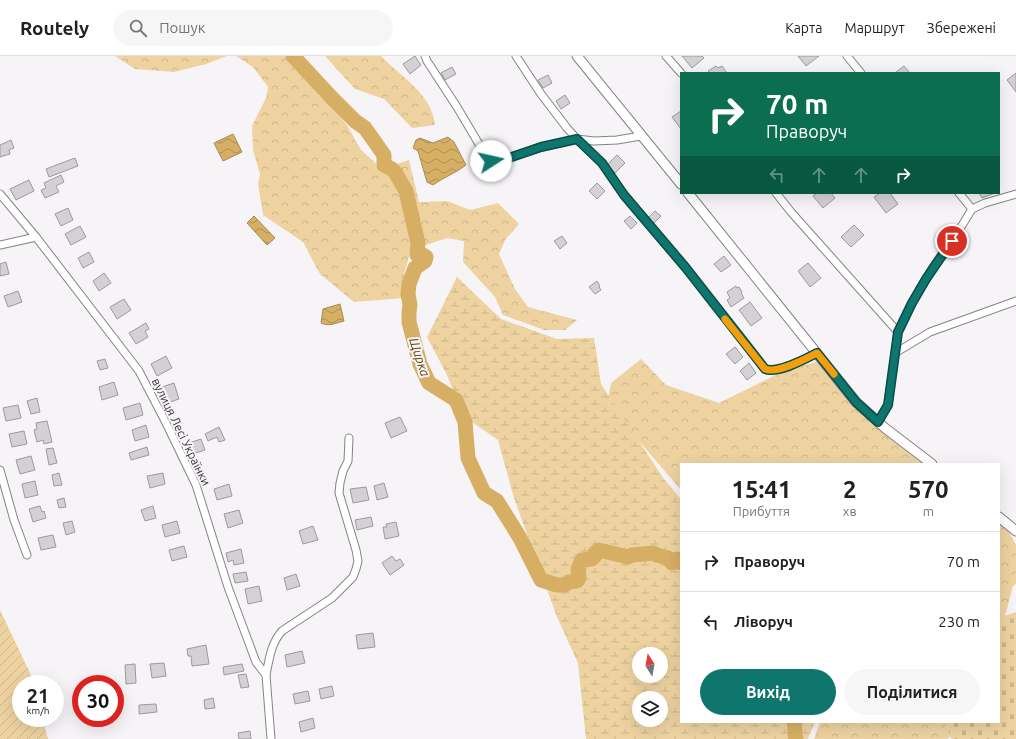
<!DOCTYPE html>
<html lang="uk">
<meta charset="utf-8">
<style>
body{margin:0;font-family:Ubuntu,sans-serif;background:#f6f6f6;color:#202124;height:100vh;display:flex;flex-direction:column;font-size:15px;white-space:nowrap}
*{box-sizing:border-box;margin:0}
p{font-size:13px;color:#757577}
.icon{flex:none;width:22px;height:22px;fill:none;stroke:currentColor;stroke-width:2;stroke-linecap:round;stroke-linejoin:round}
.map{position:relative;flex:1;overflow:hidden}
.sheet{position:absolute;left:680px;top:407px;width:320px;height:260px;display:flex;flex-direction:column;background:#fff;border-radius:0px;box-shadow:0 4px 16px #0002}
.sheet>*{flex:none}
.banner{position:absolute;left:680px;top:16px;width:320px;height:122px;border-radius:0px;box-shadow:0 4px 16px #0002;background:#0b6e4f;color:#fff;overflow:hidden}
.needle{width:26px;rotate:349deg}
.tools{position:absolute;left:632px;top:591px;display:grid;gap:8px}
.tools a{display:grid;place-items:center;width:36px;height:36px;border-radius:50%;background:#fff;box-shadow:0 4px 16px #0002;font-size:20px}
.speed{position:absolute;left:12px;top:619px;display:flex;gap:8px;font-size:20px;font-weight:700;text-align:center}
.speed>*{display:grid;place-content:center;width:52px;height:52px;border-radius:50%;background:#fff;box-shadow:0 4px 16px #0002;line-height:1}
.speed small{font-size:10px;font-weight:400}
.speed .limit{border:6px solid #d22;background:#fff;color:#111}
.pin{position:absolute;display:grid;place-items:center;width:34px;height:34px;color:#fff;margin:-17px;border:2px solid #fff;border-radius:50%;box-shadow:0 1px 4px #0007}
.me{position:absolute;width:44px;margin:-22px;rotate:80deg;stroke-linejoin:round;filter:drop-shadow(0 0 3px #0008)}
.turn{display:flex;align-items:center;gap:14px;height:84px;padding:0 20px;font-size:18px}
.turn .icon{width:52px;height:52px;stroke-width:2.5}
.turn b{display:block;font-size:28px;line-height:34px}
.lanes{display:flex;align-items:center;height:38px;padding:0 20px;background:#0003;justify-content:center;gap:20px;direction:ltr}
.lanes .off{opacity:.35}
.eta{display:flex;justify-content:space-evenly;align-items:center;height:68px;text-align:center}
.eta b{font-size:24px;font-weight:600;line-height:28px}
.button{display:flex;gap:8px;margin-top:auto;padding:8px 20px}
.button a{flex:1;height:46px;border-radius:24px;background:#0f766e;color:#fff;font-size:16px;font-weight:600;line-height:46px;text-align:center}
.button a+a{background:#f6f6f6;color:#202124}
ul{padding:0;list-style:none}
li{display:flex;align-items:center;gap:12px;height:60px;padding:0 20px;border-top:1px solid #e0e0e0}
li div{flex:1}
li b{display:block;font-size:15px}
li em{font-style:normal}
header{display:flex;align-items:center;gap:24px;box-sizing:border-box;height:56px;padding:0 20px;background:#fff;border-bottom:1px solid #e0e0e0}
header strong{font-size:19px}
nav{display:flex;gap:22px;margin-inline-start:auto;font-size:14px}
.search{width:280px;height:36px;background:#f6f6f6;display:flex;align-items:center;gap:10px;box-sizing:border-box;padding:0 14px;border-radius:22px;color:#757577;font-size:15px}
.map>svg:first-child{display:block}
.forest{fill:url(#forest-crowns)}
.wetland{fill:url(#wetland-marsh);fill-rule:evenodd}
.cemetery{fill:url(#cemetery-stones)}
.garden{fill:url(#garden-furrows)}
.water{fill:url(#water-waves);stroke:#a78b56}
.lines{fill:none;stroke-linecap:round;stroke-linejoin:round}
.river{stroke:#d7af64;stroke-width:15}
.building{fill:#d4d1d5;stroke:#9c9a9d}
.minor-casing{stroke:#858285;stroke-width:9}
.tertiary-casing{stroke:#858285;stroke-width:11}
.minor{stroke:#fff;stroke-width:7}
.tertiary{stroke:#fff;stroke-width:9}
.route-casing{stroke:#0a4d48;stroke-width:10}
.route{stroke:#0f766e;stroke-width:7}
.slow{stroke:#f59e0b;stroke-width:7}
.labels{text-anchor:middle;stroke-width:4;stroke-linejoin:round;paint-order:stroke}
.street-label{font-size:12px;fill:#373637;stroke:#f7f4f8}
.water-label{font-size:13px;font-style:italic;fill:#63480c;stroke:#f7f4f8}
</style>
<header>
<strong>Routely</strong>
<div class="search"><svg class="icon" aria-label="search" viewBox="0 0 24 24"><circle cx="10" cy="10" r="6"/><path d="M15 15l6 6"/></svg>Пошук</div>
<nav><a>Карта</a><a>Маршрут</a><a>Збережені</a></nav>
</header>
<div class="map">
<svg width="1016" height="683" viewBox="0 0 1016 683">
<defs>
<pattern id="forest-crowns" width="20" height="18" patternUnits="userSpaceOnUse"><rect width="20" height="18" fill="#eed3a1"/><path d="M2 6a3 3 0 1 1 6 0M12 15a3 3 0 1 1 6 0" fill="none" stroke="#cdb68b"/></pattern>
<pattern id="wetland-marsh" width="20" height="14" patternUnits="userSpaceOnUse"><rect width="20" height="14" fill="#eed3a1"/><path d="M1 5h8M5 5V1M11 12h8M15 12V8" fill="none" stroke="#cdb68b"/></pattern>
<pattern id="cemetery-stones" width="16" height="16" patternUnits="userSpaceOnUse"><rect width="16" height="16" fill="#eed3a1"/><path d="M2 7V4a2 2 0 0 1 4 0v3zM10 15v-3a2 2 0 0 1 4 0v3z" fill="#cdb68b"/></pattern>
<pattern id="garden-furrows" width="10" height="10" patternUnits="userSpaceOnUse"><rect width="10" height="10" fill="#eed3a1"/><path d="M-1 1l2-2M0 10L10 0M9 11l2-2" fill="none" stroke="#cdb68b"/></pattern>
<pattern id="water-waves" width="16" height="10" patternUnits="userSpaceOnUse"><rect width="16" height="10" fill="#d7af64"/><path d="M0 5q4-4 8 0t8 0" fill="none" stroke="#af8f53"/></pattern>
</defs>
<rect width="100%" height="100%" fill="#f7f4f8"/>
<g class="forest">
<polygon points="115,0 227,0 206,8 174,16 135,13"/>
<polygon points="236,0 285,0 311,26 347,69 361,94 382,113 409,104 419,146 447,145 470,154 498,147 519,168 505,184 499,198 515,233 528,251 577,264 565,274 544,274 503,259 495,241 463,206 464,185 447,182 411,194 404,218 405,242 354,246 320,218 303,186 263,159 258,128 260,118 253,94 252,70 266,42 268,31 253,11"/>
<path d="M325,0H381C401,21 432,38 435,69L412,72L384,43L355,33Z"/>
<path d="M641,303L666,329L719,347L782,316L816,306C828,316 836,329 847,341C871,366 896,387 924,408H681V434L607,348L611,327Z"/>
<polygon points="999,466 1009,476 1016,489 1016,528 1013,530 1005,560 999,562"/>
<polygon points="820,666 945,666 950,681 947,683 814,683"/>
</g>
<path class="wetland" d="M457,221L501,263L557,283L594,282L601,328L664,423L681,443V666H815L808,683H586L578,607L557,561L514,442L498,384L463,360L447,319L427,281ZM639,598H661V620H639ZM639,642H661V664H639Z"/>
<polygon class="cemetery" points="1016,556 1016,683 951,683 945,666 999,666 999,562"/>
<polygon class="garden" points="0,554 30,617 33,628 21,628 21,662 42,662 48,683 0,683"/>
<g class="water">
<polygon points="233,78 242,96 223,105 214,87"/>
<path d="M448,81L454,86L466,109C456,117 444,121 433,129L427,126L418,95L413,92L416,84L420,82L433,87Z"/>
<polygon points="254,160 275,182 267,189 247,167"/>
<path d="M340,248L344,265C336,267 329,271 321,267L323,253Z"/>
</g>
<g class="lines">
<g class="river">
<polyline points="293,0 332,42 355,65 365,72 384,99 384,109 392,113 395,116 406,135 418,187 417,199 423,199 426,201 425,205 415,212 409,228 408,238 410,249 409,256 409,266 420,308 429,327 456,344 465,366 468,402 484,437 497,445 520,482 541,524 557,529 565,529 569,526 577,525 579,522 578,513 582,504 592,503 595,500 595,497 599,494 628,501 632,499 653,497 657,499 668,502 672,507 677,503 678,506 681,507"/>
<path d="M794,666C796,673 794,679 796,683"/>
</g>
</g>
<g class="building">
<polygon points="415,0 421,9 410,18 403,8"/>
<polygon points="682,0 702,0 704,2 692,12"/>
<polygon points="798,0 819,0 806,10"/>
<polygon points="716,10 718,12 722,10 727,17 710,17 708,15"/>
<polygon points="904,10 910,17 895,17"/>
<polygon points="452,11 456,18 445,24 441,17"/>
<polygon points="1016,17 1016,36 1007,24"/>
<polygon points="548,19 552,27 543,32 538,24"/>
<polygon points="565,39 570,47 561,53 556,45"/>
<polygon points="681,55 681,73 672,61"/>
<polygon points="11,84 14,92 9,94 10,98 0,101 0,89"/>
<polygon points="617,99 625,107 615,117 607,109"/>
<polygon points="75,102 78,110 49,121 46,113"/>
<polygon points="61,119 64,126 56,130 59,136 45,142 41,134 46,132 44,127"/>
<polygon points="29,124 34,135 16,144 10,133"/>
<polygon points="597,127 605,135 597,143 589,135"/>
<polygon points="817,137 831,137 835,142 823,152 813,140"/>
<polygon points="880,137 890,137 898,148 886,157 874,141"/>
<polygon points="979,137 995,137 982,142"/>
<polygon points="68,152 73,164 61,170 55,158"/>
<polygon points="655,155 661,160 653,168 647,163"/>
<polygon points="630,160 637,167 631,173 624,165"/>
<polygon points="854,169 864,179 851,191 841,181"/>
<polygon points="80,170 86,181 71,189 65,178"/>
<polygon points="562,180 567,187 560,193 554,185"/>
<polygon points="89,196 94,206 83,212 78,202"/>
<polygon points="724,200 731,209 721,216 714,208"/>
<polygon points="6,206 9,218 0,220 0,208"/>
<polygon points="808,207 821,222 810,231 798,215"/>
<polygon points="104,217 111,227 99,235 93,225"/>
<polygon points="597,225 600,230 599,231 601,234 595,238 589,231"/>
<polygon points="736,230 737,232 739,231 742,236 741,237 744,242 731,251 727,244 730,242 727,236"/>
<polygon points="18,235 22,246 8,251 4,240"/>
<polygon points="124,243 131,254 117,263 110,251"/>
<polygon points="750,246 762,262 751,270 739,254"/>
<polygon points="146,267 149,273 145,275 148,281 136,288 129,277"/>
<polygon points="735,291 743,301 735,308 726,298"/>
<polygon points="166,300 172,312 157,320 151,308"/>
<polygon points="105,303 108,312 100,314 97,305"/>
<polygon points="749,307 756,317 747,324 740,315"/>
<polygon points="114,326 118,339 102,344 99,331"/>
<polygon points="174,327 179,343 167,347 162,331"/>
<polygon points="37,342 40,356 31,358 27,345"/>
<polygon points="140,347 143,359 126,364 123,352"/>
<polygon points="18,349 21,362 6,365 3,352"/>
<polygon points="400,361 407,375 391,382 385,367"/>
<polygon points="47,365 52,386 44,388 43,384 37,386 34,374 37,373 36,367"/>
<polygon points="146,369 149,381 135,385 132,374"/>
<polygon points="219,371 225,384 219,386 217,381 208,385 205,378"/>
<polygon points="24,375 27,388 12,391 9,378"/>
<polygon points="201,383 205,394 193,398 189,387"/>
<polygon points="147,391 149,399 131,404 129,397"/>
<polygon points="53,392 57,407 49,409 46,393"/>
<polygon points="31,400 35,414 20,418 16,404"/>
<polygon points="59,417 62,429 54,430 52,419"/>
<polygon points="163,417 165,428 150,432 147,420"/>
<polygon points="35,425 38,439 25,442 22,428"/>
<polygon points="384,427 388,441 377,444 374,430"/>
<polygon points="229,428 232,440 217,444 214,433"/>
<polygon points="366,431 369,444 353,447 350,433"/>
<polygon points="64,442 66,451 59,452 57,444"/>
<polygon points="40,450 42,456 44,455 46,462 33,466 29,453"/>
<polygon points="153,450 156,462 145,465 141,454"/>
<polygon points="239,454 243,467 228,472 224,458"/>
<polygon points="371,461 373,470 357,474 355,464"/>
<polygon points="72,465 75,476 66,479 63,467"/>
<polygon points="177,465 180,477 165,481 162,469"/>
<polygon points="396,466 399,480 385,483 383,471 387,471 386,468"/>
<polygon points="313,470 318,484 303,488 299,475"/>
<polygon points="53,479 56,491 41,494 38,482"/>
<polygon points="184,490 187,501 172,505 169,494"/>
<polygon points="241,493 244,507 234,509 233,504 228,506 226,497"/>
<polygon points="392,500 396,505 400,503 404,509 390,519 382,507"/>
<polygon points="246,516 248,525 235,527 233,518"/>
<polygon points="296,518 300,530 287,534 284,522"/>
<polygon points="259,530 262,545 248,548 245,533"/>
<polygon points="373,577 375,591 358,593 356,579"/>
<polygon points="206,589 209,608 192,610 191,600 188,600 187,593"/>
<polygon points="302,595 305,607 287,611 285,599"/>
<polygon points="164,607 166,620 152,622 150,608"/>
<polygon points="135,608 136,627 126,628 125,609"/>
<polygon points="242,608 244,615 224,619 223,611"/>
<polygon points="246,618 249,631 241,632 238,619"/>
<polygon points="332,630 334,640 321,643 319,633"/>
<polygon points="308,635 310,645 295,648 293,638"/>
<polygon points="213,642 215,652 205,653 204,644"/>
<polygon points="156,648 157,656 139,658 139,649"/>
<polygon points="313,662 315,672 301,676 299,666"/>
<polygon points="250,675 251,683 239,683 238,677"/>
</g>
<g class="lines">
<g class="minor-casing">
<g id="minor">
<polyline points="425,0 427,5 457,51 486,100 491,105 500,105 541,91 577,83 594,85 617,84 641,80"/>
<path d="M516,0L541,38L567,72L577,83L602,107L624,139L686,212L765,313C777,318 805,303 817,297"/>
<polyline points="666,0 681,17"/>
<polyline points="847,0 861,17"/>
<polyline points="776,137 791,156 898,276"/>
<polyline points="959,137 972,153"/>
<polyline points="0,138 36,181 139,315 166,367 196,429 228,531 256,606 266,619 271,683"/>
<polyline points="0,189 36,181"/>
<polyline points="895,297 930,276 1016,245"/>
<polyline points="878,366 888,349 898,276 912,247 933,211 958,176 972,153 985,147 1016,138"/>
<polyline points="0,414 14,464 27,499"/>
<path d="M266,619C269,604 271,587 282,575L332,542L353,521L356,513L358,505L356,494L339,437L340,427L343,415L348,405L349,382"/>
</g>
</g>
<g class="tertiary-casing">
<g id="tertiary">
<polyline points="577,0 681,128"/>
<polyline points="688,137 856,346 885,372 932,408"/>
<polyline points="999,461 1016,475"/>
</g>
</g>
<use href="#minor" class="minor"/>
<use href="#tertiary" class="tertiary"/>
</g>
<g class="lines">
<g class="route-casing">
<path id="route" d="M491,105H500L541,91L577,83L602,107L624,139L686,212L765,313C778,318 805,303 817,297L856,346L878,366L888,349L898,276L912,247L926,223L952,185"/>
</g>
<use href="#route" class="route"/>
<path class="slow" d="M725,263L765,313C778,318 805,303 817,297L834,318"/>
</g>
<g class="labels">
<g class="street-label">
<text transform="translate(181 376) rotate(64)" y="4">вулиця Лесі Українки</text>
</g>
<g class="water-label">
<text transform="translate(420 301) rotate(72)" y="5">Щирка</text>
</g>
</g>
</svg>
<div class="tools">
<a><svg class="needle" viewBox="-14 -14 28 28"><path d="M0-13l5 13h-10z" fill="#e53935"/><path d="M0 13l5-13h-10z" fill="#757577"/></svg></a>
<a><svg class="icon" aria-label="layers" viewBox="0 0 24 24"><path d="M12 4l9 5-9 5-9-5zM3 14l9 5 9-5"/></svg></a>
</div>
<div class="speed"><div>21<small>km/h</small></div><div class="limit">30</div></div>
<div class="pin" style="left:952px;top:185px;background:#d93025"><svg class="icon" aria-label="arrive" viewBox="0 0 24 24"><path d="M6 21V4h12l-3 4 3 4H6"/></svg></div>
<svg class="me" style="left:491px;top:105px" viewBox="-20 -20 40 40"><circle r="19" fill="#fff"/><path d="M0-13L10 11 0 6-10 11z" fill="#0f766e"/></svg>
<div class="banner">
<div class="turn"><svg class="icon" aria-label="right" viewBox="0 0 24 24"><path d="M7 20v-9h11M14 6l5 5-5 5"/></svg><div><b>70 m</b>Праворуч</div></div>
<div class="lanes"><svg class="icon off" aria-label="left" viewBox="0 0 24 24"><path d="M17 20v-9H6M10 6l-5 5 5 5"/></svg><svg class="icon off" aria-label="ahead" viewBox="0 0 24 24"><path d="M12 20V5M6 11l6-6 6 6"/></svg><svg class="icon off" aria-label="ahead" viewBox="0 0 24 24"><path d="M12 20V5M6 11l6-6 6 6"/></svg><svg class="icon" aria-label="right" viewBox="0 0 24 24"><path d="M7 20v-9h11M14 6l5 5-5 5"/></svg></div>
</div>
<section class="sheet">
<div class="eta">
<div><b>15:41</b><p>Прибуття</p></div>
<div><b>2</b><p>хв</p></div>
<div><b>570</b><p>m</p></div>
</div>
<ul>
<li><svg class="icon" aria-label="right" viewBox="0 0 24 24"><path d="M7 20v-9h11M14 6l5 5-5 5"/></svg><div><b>Праворуч</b></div><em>70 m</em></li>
<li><svg class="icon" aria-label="left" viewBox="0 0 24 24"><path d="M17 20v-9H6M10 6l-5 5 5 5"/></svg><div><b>Ліворуч</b></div><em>230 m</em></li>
</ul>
<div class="button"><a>Вихід</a><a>Поділитися</a></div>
</section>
</div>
